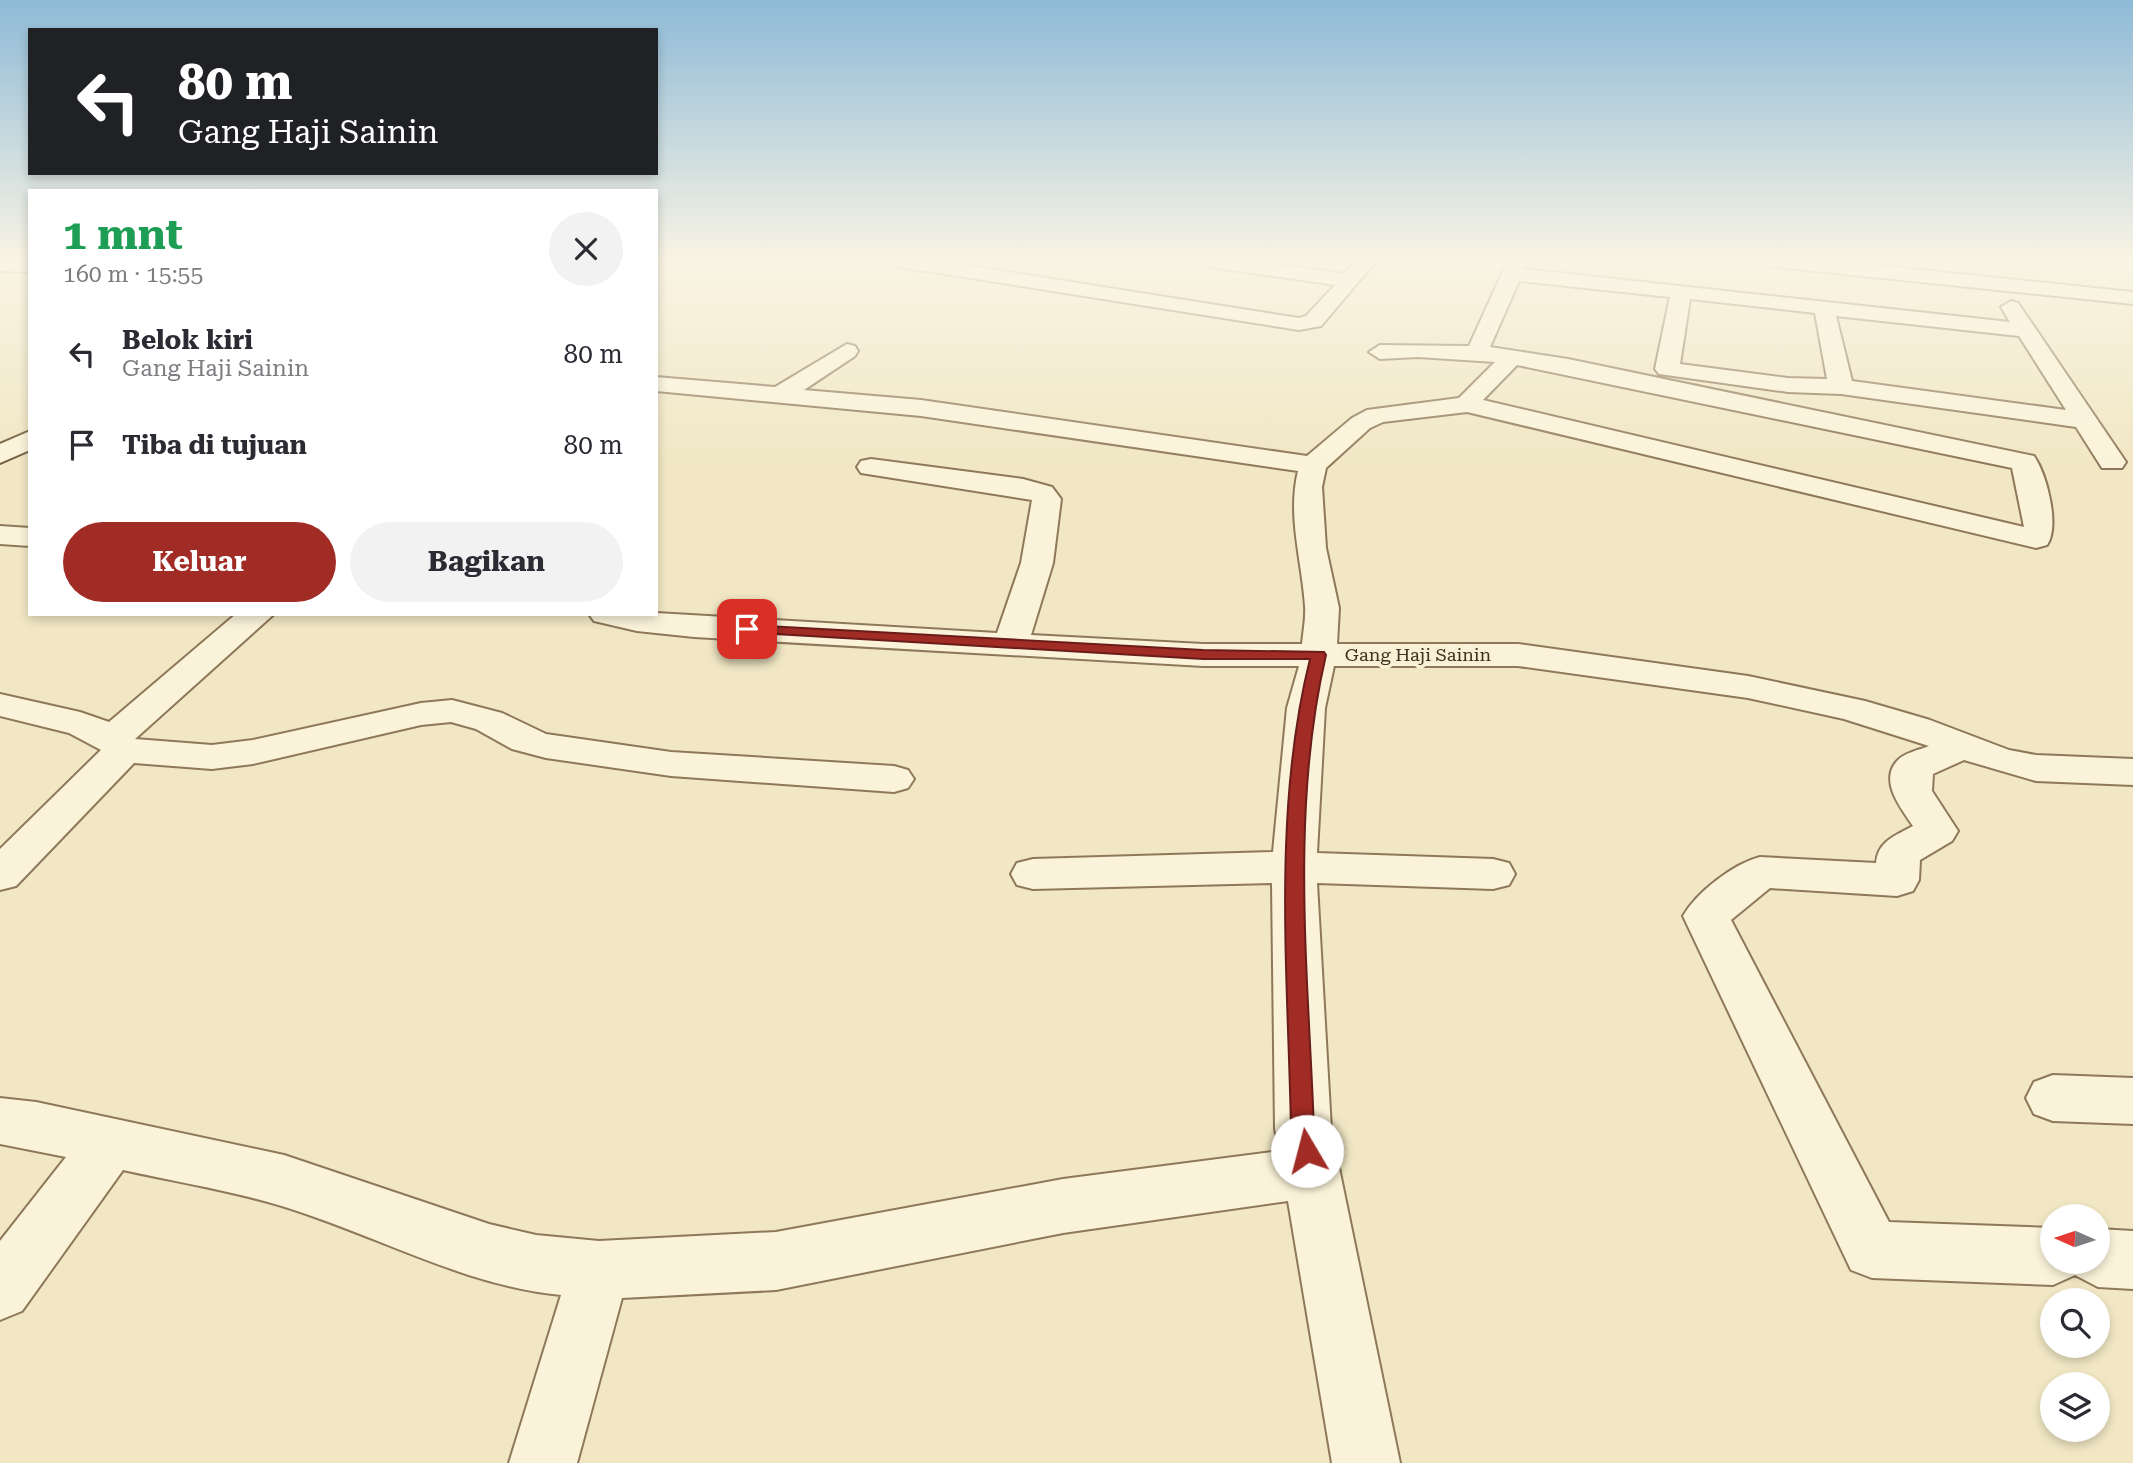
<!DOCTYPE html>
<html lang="id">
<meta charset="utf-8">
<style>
body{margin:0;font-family:"Roboto Serif",serif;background:#f2f2f3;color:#2b2b33;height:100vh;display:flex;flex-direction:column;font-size:26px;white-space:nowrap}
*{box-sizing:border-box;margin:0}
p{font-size:23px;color:#7c7c81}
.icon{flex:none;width:38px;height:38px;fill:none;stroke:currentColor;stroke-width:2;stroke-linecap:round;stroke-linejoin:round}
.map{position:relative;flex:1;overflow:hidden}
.drawer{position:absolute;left:28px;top:189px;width:630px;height:427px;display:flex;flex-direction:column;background:#fff;border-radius:0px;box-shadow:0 4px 10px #0003}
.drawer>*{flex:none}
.guide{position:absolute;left:28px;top:28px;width:630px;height:147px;border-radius:0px;box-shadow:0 4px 10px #0003;background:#202124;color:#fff;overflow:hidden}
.needle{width:46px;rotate:273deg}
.fabs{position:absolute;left:2040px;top:1204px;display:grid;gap:14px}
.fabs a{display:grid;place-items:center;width:70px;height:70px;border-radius:50%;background:#fff;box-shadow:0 4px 10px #0003;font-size:35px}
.pin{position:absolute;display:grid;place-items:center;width:60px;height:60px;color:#fff;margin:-30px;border-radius:14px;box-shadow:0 4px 10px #0006}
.me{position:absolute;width:77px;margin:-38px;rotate:352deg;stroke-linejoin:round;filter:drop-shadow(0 0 5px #0008)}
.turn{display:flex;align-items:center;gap:24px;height:147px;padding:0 35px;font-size:32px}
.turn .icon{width:91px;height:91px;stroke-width:2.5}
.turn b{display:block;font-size:49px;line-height:60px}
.round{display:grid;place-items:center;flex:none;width:74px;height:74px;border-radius:37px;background:#f2f2f3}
.summary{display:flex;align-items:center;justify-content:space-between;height:119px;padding:0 35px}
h1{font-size:42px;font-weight:700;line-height:52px;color:#1e9e55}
.cta{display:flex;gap:14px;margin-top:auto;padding:14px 35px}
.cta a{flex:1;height:80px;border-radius:42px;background:#a12b25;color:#fff;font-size:28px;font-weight:700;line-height:80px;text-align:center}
.cta a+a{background:#f2f2f3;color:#2b2b33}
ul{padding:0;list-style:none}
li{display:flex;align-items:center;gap:21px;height:91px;padding:0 35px}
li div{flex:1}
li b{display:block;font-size:26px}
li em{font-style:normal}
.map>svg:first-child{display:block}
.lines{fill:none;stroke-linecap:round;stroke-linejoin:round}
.minor-casing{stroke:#8e7859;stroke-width:4}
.secondary-casing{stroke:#70593c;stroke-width:4}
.minor{fill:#fbf3d9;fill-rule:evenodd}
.secondary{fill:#fbf3d9;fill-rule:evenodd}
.route{fill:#a12b25;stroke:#691c18;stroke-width:2}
.labels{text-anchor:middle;stroke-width:7;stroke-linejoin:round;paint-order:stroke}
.street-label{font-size:18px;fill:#3d2f1e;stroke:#f8f0d5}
</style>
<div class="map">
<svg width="2133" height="1463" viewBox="0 0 2133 1463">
<rect width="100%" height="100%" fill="#f1e7c4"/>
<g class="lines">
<g class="minor-casing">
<g id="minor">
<polygon points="0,260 30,260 30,272 0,271"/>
<polygon points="885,260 933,260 1299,318 1306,316 1335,285 1204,266 1195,260 1246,260 1344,274 1357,260 1377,260 1321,326 1299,330 894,266"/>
<path d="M1508,260H1527L1523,269L2010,322L2001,307L2011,301L2018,303L2126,462L2122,468H2102L2076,427L1841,394L1788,392L1659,374L1655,369L1670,297L1519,281L1490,347L1568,359L2034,456C2047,475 2060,526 2047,545L2036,548L1467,412L1383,422L1370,428L1326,468L1322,487L1326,548L1339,608L1337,644H1518L1748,676L1865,701L1930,720L2009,750L2036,755L2133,759V785L2036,781L1964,760L1933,774L1932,791L1958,831L1952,841L1920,860L1919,880L1913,891L1897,896L1770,888L1731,920L1889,1222L2053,1228V1262H2098V1229L2133,1231V1289L2098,1287L2075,1275L2053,1285L1872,1278L1851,1270L1683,916C1697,892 1733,864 1760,857L1876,863C1878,841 1895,836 1913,826C1901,808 1878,780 1898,760C1904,753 1919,750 1929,746L1844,719L1748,698L1518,666H1334L1325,708L1317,853L1493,859L1509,863L1515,874L1509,885L1493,889L1317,883L1331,1129L1400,1463H1332L1288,1201L1063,1233L776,1290L622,1298L577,1463H509L561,1295C465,1286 376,1235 285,1207C233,1191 177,1182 123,1170L22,1311L0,1320V1241L66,1157L0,1144V1098L36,1102L284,1155L489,1224L536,1235L599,1241L776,1232L1063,1179L1280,1151L1275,1129L1272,883L1033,889L1017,885L1011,874L1017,863L1033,859L1273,852L1287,708L1299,666H1203L694,637L637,631L594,621L589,614L656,613L997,633L1021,563L1032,500L861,473L857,467L861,461L871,459L1023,479L1052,487L1061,499L1053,563L1031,635L1203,644H1302C1303,632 1306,619 1305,606C1302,561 1287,516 1298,471L921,416L656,391V377L775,387L847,344L855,346L858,351L855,356L804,390L921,400L1307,456L1352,418L1367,410L1459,398L1495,362L1418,357L1380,359L1369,352L1380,345L1469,346ZM1690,299L1815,313L1827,379L1788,378L1680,364ZM1836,316L2019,336L2066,410L1852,381ZM1517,365L2012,468L2024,527L1483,400Z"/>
<polygon points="1756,260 1825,260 2133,292 2133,304 1765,266"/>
<polygon points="0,526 30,528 30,546 0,544"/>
<polygon points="236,614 274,614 135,739 212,745 253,740 421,703 452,700 502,713 546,734 671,752 894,766 908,770 914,779 908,788 894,792 671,776 546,758 512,749 476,729 451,722 421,725 253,764 212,769 134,763 16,886 0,890 0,849 101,750 69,733 0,716 0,694 80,712 109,722"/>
<polygon points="2053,1075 2133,1078 2133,1124 2053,1121 2034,1114 2026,1098 2034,1082"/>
</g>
</g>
<g class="secondary-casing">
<polygon id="secondary" points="30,431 30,450 0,463 0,444"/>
</g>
<use href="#minor" class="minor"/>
<use href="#secondary" class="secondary"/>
</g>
<linearGradient id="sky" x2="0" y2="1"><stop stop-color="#8ebad7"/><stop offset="0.56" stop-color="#f9f4e4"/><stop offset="1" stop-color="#f9f4e4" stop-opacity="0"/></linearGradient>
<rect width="2133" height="465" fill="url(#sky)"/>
<path class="route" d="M747,625L1203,650L1324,652L1326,655C1290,809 1308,972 1314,1129L1319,1151L1316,1158L1307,1161L1299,1158L1291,1129C1288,974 1272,811 1310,659H1203L742,632L740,629Z"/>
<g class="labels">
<g class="street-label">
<text x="1418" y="661">Gang Haji Sainin</text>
</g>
</g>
</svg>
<div class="fabs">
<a><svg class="needle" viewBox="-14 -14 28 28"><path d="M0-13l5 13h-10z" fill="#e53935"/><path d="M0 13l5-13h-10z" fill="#7c7c81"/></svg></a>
<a><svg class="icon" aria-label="search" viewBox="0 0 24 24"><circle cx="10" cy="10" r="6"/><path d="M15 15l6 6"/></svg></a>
<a><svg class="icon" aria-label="layers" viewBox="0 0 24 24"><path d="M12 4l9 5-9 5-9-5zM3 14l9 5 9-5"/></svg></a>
</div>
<div class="pin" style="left:747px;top:629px;background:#d93025"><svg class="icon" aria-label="arrive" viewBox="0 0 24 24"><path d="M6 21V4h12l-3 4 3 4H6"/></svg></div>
<svg class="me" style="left:1307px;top:1151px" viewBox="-20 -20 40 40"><circle r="19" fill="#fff"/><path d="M0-13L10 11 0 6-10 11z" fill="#a12b25"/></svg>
<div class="guide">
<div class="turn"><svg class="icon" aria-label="left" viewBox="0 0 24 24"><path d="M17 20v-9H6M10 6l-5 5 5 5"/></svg><div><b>80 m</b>Gang Haji Sainin</div></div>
</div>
<section class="drawer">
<div class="summary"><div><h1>1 mnt</h1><p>160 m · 15:55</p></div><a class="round"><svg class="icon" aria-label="close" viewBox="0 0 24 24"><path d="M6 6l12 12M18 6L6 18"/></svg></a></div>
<ul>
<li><svg class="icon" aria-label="left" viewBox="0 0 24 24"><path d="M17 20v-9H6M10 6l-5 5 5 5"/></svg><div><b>Belok kiri</b><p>Gang Haji Sainin</p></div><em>80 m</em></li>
<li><svg class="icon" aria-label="arrive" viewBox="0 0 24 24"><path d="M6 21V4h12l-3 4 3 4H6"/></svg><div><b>Tiba di tujuan</b></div><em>80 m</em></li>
</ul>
<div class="cta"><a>Keluar</a><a>Bagikan</a></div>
</section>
</div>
